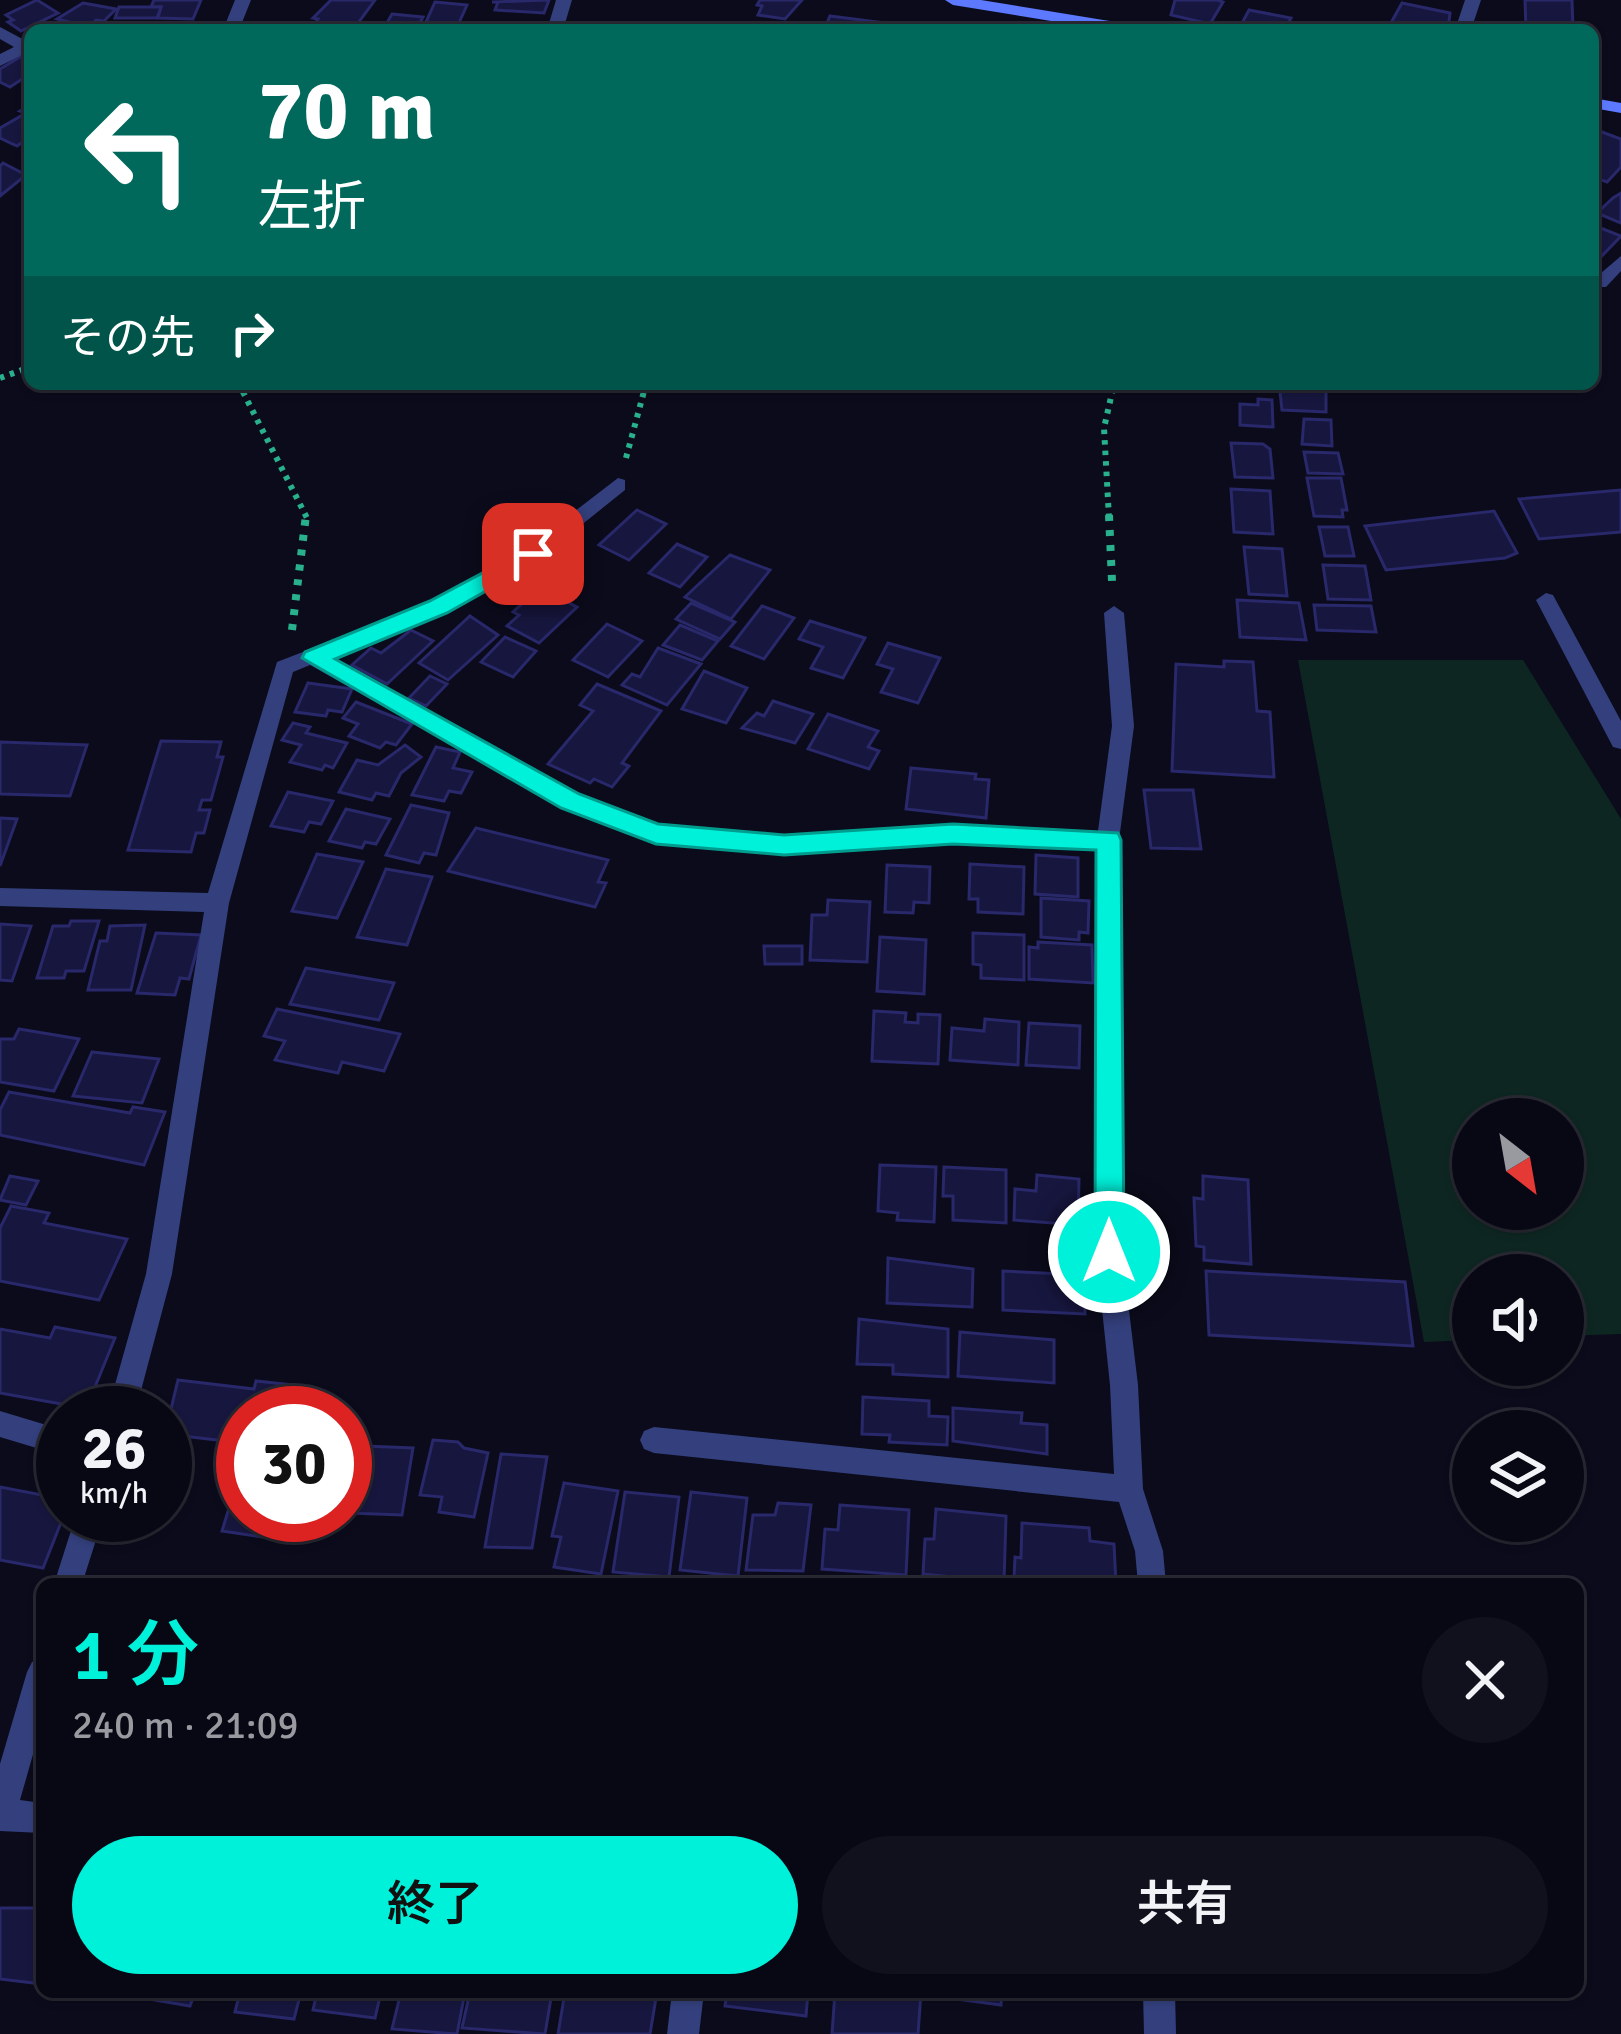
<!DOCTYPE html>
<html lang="ja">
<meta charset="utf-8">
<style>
body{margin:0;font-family:Signika,"Noto Sans JP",sans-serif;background:#11111e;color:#f1f3f6;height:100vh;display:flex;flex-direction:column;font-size:45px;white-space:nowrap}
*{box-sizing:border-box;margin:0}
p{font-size:39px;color:#989aa0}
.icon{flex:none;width:66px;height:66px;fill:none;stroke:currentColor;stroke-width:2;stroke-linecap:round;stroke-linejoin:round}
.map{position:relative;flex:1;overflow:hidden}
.panel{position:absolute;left:36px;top:1578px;width:1548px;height:420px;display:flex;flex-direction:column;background:#080815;border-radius:18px;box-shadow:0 3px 9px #0004,0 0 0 3px #292934}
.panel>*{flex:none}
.guide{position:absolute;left:24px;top:24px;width:1575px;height:366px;border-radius:18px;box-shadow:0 3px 9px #0004,0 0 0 3px #292934;background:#00695c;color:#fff;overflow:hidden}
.needle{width:78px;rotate:149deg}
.fabs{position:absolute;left:1452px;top:1098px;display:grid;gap:24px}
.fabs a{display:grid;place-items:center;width:132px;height:132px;border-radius:50%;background:#080815;box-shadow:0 3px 9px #0004,0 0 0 3px #292934;font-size:60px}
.speed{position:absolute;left:36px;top:1386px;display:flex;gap:24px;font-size:60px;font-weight:700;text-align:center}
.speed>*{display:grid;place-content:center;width:156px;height:156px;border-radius:50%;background:#080815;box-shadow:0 3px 9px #0004,0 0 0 3px #292934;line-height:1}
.speed small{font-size:30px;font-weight:400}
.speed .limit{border:18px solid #d22;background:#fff;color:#111}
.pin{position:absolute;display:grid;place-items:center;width:102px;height:102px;color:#fff;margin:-51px;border-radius:24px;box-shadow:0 6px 18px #0006}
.me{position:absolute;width:132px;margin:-66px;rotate:0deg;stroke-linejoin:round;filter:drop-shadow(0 0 9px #0008)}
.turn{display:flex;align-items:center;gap:42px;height:252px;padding:0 36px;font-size:54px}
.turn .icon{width:156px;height:156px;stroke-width:2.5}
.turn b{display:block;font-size:84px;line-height:102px}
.then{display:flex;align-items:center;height:114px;padding:0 36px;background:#0003;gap:24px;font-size:45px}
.round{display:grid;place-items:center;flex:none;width:126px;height:126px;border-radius:63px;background:#11111e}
.overview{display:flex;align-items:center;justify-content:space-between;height:204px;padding:0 36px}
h1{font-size:72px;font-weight:600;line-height:90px;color:#00f1da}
.action{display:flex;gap:24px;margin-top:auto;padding:24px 36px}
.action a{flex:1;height:138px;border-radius:72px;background:#00f1da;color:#111;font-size:48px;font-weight:600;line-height:138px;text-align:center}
.action a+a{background:#11111e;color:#f1f3f6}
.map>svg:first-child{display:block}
.green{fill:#0e2621;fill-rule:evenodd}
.building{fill:#17163e;stroke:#28286a;stroke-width:3}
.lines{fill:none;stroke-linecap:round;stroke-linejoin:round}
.path-far1{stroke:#29b08d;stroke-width:6;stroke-dasharray:4.5 6;stroke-linecap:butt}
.path{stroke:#29b08d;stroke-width:8;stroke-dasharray:6 9;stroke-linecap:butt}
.service{fill:#34407d;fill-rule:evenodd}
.minor{fill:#34407d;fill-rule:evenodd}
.secondary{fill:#5d79ff;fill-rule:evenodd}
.route{fill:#00f1da;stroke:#009d8e;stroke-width:3}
</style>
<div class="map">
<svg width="1621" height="2034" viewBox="0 0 1621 2034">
<rect width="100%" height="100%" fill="#0b0b1c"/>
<path class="green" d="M1298,660H1523L1621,819V1334L1563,1336V1275H1473V1340L1424,1342ZM1473,1119H1563V1209H1473Z"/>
<g class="building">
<polygon points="37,0 58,13 21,31 8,22 13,20 6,15"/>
<polygon points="154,0 201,0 193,19 158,18 161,7 151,7"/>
<polygon points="331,0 375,0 353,30 314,25 318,19 313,18"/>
<polygon points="549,0 544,13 495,10 498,2 492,2"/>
<polygon points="760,0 802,0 785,19 758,15 762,6 757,5"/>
<polygon points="1175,0 1217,0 1223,2 1210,24 1171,15"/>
<polygon points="1525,0 1572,0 1573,30 1526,30"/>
<polygon points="435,2 467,5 458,25 426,22"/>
<polygon points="83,3 116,9 104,21 96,20 89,27 57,19"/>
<polygon points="1402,3 1450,13 1448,30 1387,30"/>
<polygon points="119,7 161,7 157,18 115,18"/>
<polygon points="1249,10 1291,18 1285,30 1240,27"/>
<polygon points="392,14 423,17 417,28 425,29 383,30"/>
<polygon points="830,16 885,23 889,27 824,30"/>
<polygon points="20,57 30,62 30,74 10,87 0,82 0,69"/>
<polygon points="30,105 30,137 17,146 0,138 0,128 26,113 20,111"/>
<polygon points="1602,132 1621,139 1621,167 1607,182 1593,177 1593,140"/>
<polygon points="3,163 26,175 0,196 0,166"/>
<polygon points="1621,193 1621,223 1597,213 1613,198"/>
<polygon points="1593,225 1621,236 1598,260 1593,258"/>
<polygon points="1304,384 1326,384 1326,412 1282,410 1280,392 1304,389"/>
<polygon points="1258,399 1272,400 1273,427 1240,425 1240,404 1258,405"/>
<polygon points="1304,419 1331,420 1332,446 1302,444"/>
<polygon points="1231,443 1263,444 1270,449 1273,478 1235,477"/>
<polygon points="1304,452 1338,453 1343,474 1308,473"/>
<polygon points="1307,478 1341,478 1347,510 1342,510 1343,517 1314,516"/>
<polygon points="1231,489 1270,491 1273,534 1234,532"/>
<polygon points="1621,490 1621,532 1539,539 1519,499"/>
<polygon points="637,510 666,524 629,560 599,545"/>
<polygon points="1494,511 1517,553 1505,558 1386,570 1365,526"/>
<polygon points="1319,527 1348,527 1354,556 1325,556"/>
<polygon points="677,544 707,557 680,587 649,573"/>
<polygon points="1244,547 1282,549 1287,596 1249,594"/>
<polygon points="730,555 770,570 731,619 685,597"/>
<polygon points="1323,565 1365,566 1371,600 1328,599"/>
<polygon points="540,588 577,607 539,643 507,626 519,615 513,612"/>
<polygon points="1237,600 1299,603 1306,640 1240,637"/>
<polygon points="691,603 735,622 720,639 676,619"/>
<polygon points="1314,605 1371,606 1376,632 1317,630"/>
<polygon points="762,606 794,618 764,659 731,646"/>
<polygon points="470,616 498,635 448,680 419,663"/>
<polygon points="810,621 865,638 843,678 811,668 823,647 799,639"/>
<polygon points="607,624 642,641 608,677 573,660"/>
<polygon points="680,625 718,641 702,660 663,645"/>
<polygon points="411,630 433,641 387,684 352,665 371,648 381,653"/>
<polygon points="505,637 536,651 513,677 481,662"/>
<polygon points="888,643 940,658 918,703 881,692 893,669 877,664"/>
<polygon points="658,648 701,664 667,705 622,685 632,674 640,677"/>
<polygon points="1224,661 1253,662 1257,711 1270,712 1274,777 1172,771 1176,664 1224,667"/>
<polygon points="704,671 747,688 726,723 682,709"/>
<polygon points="430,676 447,684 426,706 409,698"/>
<polygon points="308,683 352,689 342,712 328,710 326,716 295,712"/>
<polygon points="597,684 661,711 622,763 629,766 612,787 594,779 590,783 548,764 593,711 580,705"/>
<polygon points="773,701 813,714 795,743 742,728 757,713 764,716"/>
<polygon points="356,702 412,724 396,745 386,742 380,748 349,736 358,724 343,718"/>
<polygon points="828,714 878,731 868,747 879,751 869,769 808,749"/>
<polygon points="293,723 310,727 306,733 347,743 333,768 325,765 322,770 290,762 301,745 282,740"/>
<polygon points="161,741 221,742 217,757 223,757 211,800 202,800 199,810 210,810 204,833 196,833 191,852 128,850"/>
<polygon points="0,742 87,745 70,796 0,794"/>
<polygon points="405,745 421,757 401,773 389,796 376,793 372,800 339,792 357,760 378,765"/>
<polygon points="436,747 460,752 453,768 472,772 461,793 449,791 444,801 412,795"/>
<polygon points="911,768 976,774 975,779 989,780 986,818 906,809"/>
<polygon points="1144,790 1193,790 1201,849 1151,848"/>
<polygon points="288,792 333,801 321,824 309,822 304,832 271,826"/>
<polygon points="411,805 449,813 436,855 424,853 419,863 386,855"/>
<polygon points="346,809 390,819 376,844 365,842 362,848 329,841"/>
<polygon points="0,818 17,819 0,866"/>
<polygon points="476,828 608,860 598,882 606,883 595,907 448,871"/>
<polygon points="317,854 363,862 337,918 292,911"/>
<polygon points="1036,855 1078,858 1078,897 1035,894"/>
<polygon points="970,864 1024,867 1023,914 978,912 978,899 969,899"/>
<polygon points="887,865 930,867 929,903 914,902 913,913 885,912"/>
<polygon points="386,869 432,877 407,945 357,937"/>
<polygon points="1041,898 1089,901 1088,933 1079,932 1079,940 1041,937"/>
<polygon points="828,900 870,902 867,962 810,960 812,915 827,915"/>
<polygon points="71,921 99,921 84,971 66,971 64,978 37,978 53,926 69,926"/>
<polygon points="0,924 31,926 12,981 0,980"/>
<polygon points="145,925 131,990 88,990 100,941 107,941 110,926"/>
<polygon points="156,933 201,935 189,979 180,978 175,995 137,993"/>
<polygon points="973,933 1024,935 1024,980 981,978 981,965 973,964"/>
<polygon points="880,937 926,940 924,994 877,991"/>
<polygon points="1038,942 1092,945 1093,983 1029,979 1029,947 1038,948"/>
<polygon points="764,946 802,946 802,964 765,964"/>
<polygon points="306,968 394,983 379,1020 290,1004"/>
<polygon points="277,1009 400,1034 384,1071 342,1062 338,1073 275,1060 285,1041 264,1036"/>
<polygon points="874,1011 906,1013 905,1022 918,1023 918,1014 940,1015 938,1064 872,1061"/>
<polygon points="985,1019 1019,1022 1018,1065 950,1060 952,1028 984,1031"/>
<polygon points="1029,1023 1080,1026 1079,1068 1026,1065"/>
<polygon points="19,1029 79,1039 54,1091 0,1082 0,1039 14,1039"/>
<polygon points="92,1052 159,1059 142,1103 73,1096"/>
<polygon points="9,1092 130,1113 133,1107 165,1112 144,1165 0,1135 0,1110"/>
<polygon points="880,1165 936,1167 934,1222 897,1220 898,1213 878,1211"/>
<polygon points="944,1167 1006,1170 1006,1223 953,1220 953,1196 943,1196"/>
<polygon points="1037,1175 1079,1179 1078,1225 1014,1220 1015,1189 1036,1191"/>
<polygon points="10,1176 38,1181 26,1205 0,1200"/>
<polygon points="1203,1176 1248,1180 1251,1264 1204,1260 1204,1247 1196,1246 1194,1198 1203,1199"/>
<polygon points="11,1206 49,1213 44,1223 127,1239 99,1300 0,1281 0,1228"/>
<polygon points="888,1258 973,1269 972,1307 887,1303"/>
<polygon points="1003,1271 1084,1275 1085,1314 1003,1310"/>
<polygon points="1206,1271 1405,1282 1413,1346 1209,1335"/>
<polygon points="859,1319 948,1329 948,1377 893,1374 893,1365 857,1364"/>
<polygon points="55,1327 115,1338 88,1404 68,1401 67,1405 0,1393 0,1329 50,1338"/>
<polygon points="960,1332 1054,1340 1054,1383 958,1376"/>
<polygon points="178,1380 254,1389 256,1381 312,1387 305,1413 243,1413 243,1443 165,1434"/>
<polygon points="863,1397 929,1401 929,1416 948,1417 947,1445 889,1442 890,1435 862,1434"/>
<polygon points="953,1408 1022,1413 1021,1423 1047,1425 1047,1454 953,1441"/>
<polygon points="433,1440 458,1442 464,1448 488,1453 474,1517 439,1512 442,1497 420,1495"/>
<polygon points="364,1446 413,1448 402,1515 349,1513"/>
<polygon points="501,1454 547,1457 532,1548 485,1547"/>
<polygon points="243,1462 243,1515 277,1515 270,1538 222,1531"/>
<polygon points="564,1483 618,1491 601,1574 554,1567 561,1537 552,1536"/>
<polygon points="0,1487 63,1499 64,1515 43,1568 0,1560"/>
<polygon points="625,1492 679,1497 669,1577 613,1572"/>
<polygon points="691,1492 747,1498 738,1576 680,1570"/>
<polygon points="778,1503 811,1505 803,1571 746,1570 753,1515 775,1515"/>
<polygon points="840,1505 909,1510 906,1575 822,1569 825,1529 838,1530"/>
<polygon points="936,1509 1006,1516 1004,1582 923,1574 925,1539 934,1539"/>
<polygon points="1022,1523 1089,1528 1090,1541 1114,1544 1116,1584 1014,1578 1015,1557 1021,1558"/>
<polygon points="42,1897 42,1984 0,1979 0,1908 39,1908"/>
<polygon points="158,1992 195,1992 190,2006 155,2000"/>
<polygon points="240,1992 301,1992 294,2019 235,2012"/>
<polygon points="317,1992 381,1992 375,2018 313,2010"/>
<polygon points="401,1992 465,1992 457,2034 392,2029"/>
<polygon points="470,1992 552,1992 545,2034 462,2028"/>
<polygon points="565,1992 657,1992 650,2034 558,2034"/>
<polygon points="727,1992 808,1992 806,2016 725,2006"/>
<polygon points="835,1992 921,1992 918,2034 832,2034"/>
<polygon points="935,1992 1002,1992 1001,2005 934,1996"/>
</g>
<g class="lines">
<g class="path-far1">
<polyline points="0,378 30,367"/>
<polyline points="246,384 241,388 307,518"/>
<polyline points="626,458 646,384"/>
<polyline points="1109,518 1104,428 1114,384"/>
</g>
<g class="path">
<polyline points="1109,515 1112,581"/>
<polyline points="292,630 306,515"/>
</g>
<g class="service">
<polygon points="556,0 572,0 563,30 547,30"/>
<polygon points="1465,0 1481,0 1471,30 1455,30"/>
<polygon points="1621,256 1621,271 1606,287 1594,287 1594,279"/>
<polygon points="1546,593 1553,595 1621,721 1621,749 1613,747 1536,600"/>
<polygon points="672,1992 704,1992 699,2034 667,2034"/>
</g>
<g class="minor">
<polygon points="235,0 251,0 239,30 223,30"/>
<polygon points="0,27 30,43 30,51 0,66 0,54 14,47 0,39"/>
<polygon points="618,478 625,480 625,490 519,575 446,612 330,657 578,795 658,825 784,836 953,825 1098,831 1112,726 1104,613 1114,606 1124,613 1134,726 1119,840 1122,1252 1138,1385 1143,1489 1163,1551 1166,1584 1138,1584 1135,1551 1119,1502 654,1453 644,1449 640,1440 644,1431 654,1427 1114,1474 1110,1385 1096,1252 1097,848 953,843 784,854 656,843 562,807 310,665 293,672 229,903 172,1274 135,1413 107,1413 146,1274 204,912 0,906 0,888 208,893 277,662 432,602 505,565"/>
<polygon points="0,1411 63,1430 63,1456 0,1437"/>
<polygon points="76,1515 104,1515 82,1584 54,1584"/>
<polygon points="42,1657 42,1723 20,1800 42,1803 42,1833 0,1831 0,1764 27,1672 32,1662"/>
<polygon points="1143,1992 1175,1992 1176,2034 1144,2034"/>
</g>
<g class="secondary">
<polygon points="945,0 981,0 1134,25 1142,30 1106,30 953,5"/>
<polygon points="1593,98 1621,103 1621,113 1593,108"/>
</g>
</g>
<polygon class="route" points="533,546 541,549 541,560 447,613 335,659 579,794 658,824 784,835 953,824 1118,833 1121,840 1124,1252 1120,1261 1109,1265 1099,1261 1095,1252 1096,850 953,844 784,855 656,844 561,808 302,658 305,652 430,601"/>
</svg>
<div class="fabs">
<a><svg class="needle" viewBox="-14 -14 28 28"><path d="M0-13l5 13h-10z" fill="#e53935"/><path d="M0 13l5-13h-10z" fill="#989aa0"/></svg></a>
<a><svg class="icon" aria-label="sound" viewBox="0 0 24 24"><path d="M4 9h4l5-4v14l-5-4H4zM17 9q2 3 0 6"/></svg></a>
<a><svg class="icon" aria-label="layers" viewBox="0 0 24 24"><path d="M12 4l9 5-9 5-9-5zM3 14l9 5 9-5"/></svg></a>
</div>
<div class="speed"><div>26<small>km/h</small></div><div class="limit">30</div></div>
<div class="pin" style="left:533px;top:554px;background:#d93025"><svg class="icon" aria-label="arrive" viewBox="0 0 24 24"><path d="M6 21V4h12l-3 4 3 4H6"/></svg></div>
<svg class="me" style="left:1109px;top:1252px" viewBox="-20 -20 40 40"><circle r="17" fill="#00f1da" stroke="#fff" stroke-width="3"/><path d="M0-11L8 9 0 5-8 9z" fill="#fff"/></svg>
<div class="guide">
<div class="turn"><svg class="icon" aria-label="left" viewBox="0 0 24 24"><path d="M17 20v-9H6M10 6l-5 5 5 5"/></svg><div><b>70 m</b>左折</div></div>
<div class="then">その先<svg class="icon" aria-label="right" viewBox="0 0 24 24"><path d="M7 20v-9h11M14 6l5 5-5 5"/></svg></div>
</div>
<section class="panel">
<div class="overview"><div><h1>1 分</h1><p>240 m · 21:09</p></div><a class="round"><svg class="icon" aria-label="close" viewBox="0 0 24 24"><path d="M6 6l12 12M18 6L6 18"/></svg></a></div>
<div class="action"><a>終了</a><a>共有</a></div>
</section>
</div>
